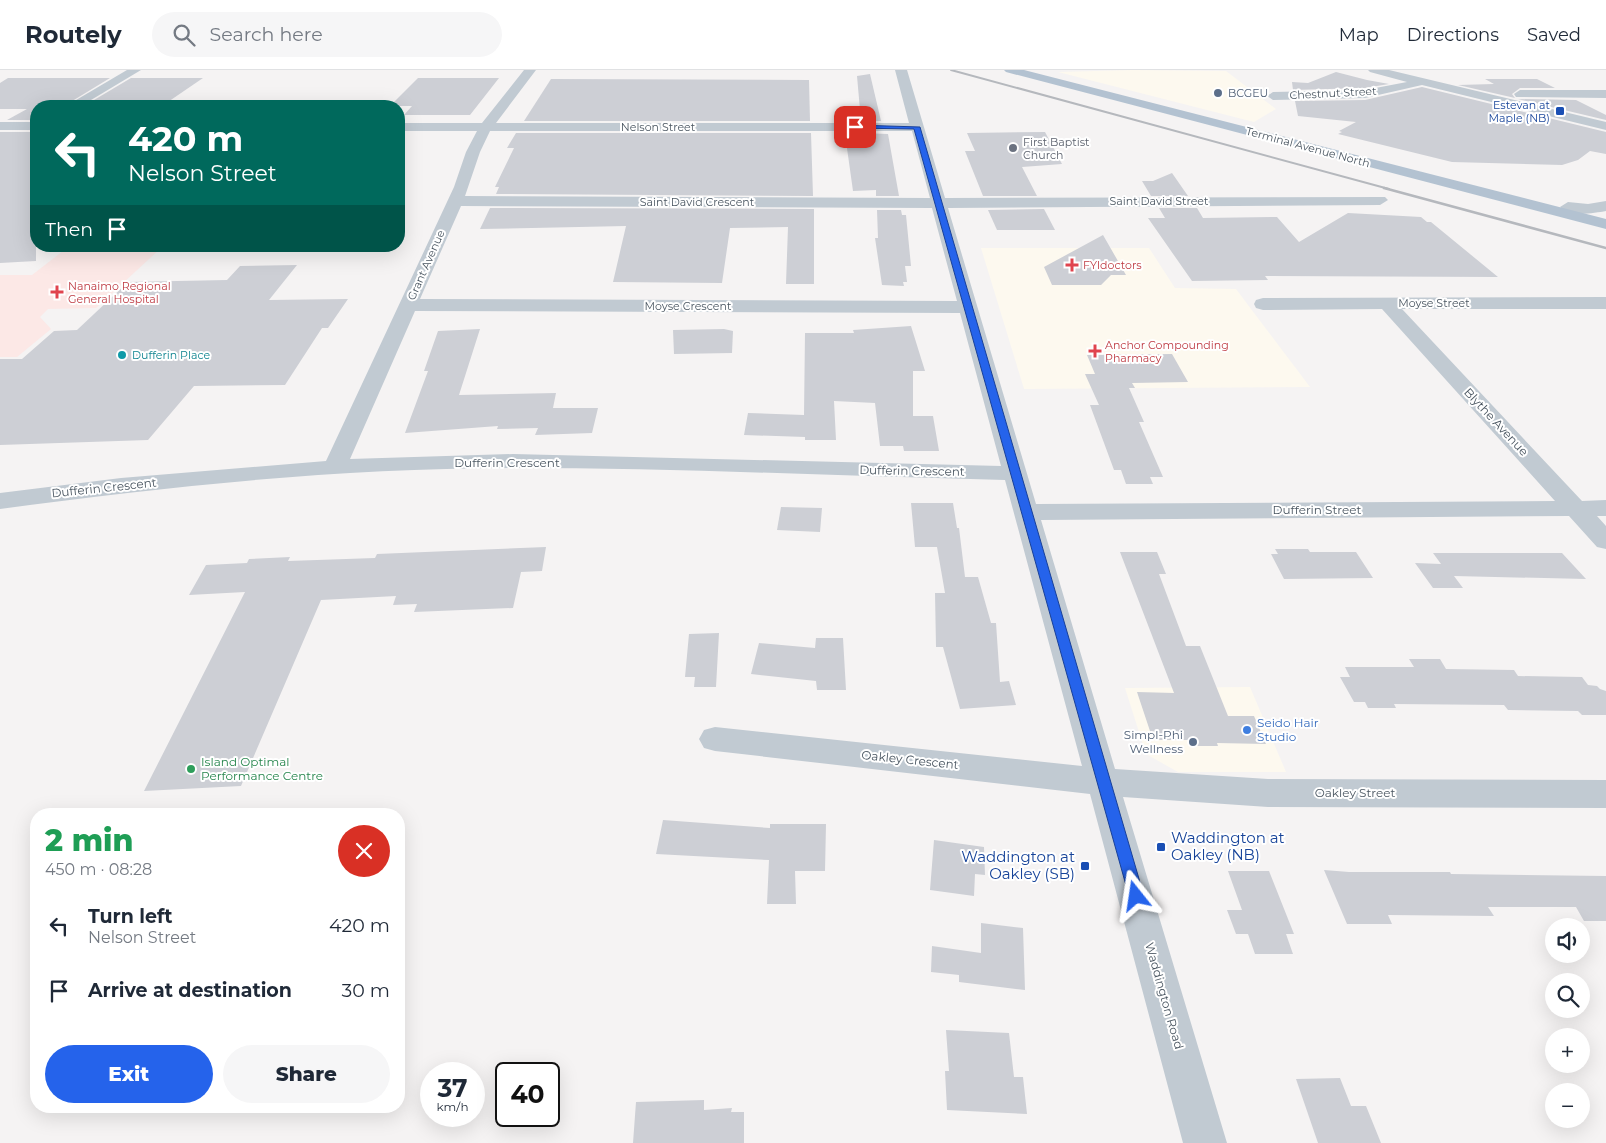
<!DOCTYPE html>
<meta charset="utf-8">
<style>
body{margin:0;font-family:Montserrat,sans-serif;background:#f6f6f7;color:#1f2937;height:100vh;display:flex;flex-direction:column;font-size:19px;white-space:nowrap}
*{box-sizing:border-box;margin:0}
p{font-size:16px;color:#747a83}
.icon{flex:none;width:28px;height:28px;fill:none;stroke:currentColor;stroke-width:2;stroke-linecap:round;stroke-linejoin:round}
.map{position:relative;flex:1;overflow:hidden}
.sheet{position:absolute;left:30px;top:738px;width:375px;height:305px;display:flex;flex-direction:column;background:#fff;border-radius:20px;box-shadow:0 5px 20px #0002}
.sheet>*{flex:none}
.top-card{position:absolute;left:30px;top:30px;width:375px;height:152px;border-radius:20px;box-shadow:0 5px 20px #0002;background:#00695c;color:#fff;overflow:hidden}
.tools{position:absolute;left:1545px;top:848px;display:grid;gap:10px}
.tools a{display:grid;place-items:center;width:45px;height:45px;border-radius:50%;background:#fff;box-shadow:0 5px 20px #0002;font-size:25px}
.speed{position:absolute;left:420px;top:992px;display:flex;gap:10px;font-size:25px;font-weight:700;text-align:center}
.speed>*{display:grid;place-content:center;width:65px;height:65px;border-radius:50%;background:#fff;box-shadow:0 5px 20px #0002;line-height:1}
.speed small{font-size:12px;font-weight:400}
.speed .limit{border:2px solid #111;border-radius:8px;background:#fff;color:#111}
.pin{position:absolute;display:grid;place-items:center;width:42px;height:42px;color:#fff;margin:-21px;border-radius:10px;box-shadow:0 2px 8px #0006}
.me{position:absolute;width:55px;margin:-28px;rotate:345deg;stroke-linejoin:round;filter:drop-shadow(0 0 4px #0008)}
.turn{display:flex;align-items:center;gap:18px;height:105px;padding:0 15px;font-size:22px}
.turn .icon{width:65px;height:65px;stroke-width:2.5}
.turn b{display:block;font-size:35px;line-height:42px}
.then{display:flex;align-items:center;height:48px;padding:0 15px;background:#0003;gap:10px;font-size:19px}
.round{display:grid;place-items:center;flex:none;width:52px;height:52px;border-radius:26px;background:#f6f6f7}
.overview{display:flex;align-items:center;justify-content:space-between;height:85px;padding:0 15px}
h1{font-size:30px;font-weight:800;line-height:38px;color:#1e9e55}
.button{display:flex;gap:10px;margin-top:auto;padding:10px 15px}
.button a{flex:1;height:58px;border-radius:30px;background:#2563eb;color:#fff;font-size:20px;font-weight:800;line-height:58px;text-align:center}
.button a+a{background:#f6f6f7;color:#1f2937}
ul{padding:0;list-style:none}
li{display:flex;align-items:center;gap:15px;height:65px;padding:0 15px}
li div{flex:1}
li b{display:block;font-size:19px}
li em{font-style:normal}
header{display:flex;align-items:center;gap:30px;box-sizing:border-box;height:70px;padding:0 25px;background:#fff;border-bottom:1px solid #e0e1e3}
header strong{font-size:24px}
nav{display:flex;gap:28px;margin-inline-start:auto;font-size:18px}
.search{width:350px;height:45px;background:#f6f6f7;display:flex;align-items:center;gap:12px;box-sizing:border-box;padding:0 18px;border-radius:28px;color:#747a83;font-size:19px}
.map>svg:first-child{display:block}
.commercial{fill:#fdf9ef}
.medical{fill:#fce8e6}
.building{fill:#cdcfd5}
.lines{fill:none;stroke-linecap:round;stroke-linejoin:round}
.minor{fill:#c1cad2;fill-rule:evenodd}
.major{fill:#b3c2d1;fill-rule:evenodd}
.rail-far1{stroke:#b5b8bd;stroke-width:2}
.rail{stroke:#b5b8bd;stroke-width:2.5}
.route{fill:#2563eb;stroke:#184099}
.service-dot{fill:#5c6f8a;stroke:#fff;stroke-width:2}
.transit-dot{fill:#1a4fb4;stroke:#fff;stroke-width:2}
.worship-dot{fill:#6b7280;stroke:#fff;stroke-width:2}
.health-dot{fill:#e0444e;stroke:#fff;stroke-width:2}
.culture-dot{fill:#0f9aa8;stroke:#fff;stroke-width:2}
.shop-dot{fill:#3f7fe0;stroke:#fff;stroke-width:2}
.leisure-dot{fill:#2e9e5b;stroke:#fff;stroke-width:2}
.labels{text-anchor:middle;stroke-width:4;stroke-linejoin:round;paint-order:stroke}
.far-service-label{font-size:11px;fill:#4e5e75;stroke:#fff;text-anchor:start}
.far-street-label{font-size:11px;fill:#4a5661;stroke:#fff}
.far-transit-label{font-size:11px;fill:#164399;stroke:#fff;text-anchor:end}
.far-worship-label{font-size:11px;fill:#5b616d;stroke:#fff;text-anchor:start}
.far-health-label{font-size:11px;fill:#be3a42;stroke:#fff;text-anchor:start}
.far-culture-label{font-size:11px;fill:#0d838f;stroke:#fff;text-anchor:start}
.street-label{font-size:12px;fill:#4a5661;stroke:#fff}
.shop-label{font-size:12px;fill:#366cbe;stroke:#fff;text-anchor:start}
.service-label{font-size:12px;fill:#4e5e75;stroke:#fff;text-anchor:end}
.leisure-label{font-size:12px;fill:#27864d;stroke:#fff;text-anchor:start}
.near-transit-label{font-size:15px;fill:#164399;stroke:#fff;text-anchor:start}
</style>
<header>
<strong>Routely</strong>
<div class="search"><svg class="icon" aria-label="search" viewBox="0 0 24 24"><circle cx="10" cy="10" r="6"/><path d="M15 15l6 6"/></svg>Search here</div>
<nav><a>Map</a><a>Directions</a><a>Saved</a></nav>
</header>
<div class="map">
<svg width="1606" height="1073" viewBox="0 0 1606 1073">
<rect width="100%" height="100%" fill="#f5f3f3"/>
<g class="commercial">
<polygon points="1133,0 1226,1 1276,39 1254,52 1058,2"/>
<polygon points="981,178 1149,178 1175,218 1236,219 1310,317 1024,319"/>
<polygon points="1250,617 1286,702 1178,702 1146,684 1125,618"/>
</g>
<polygon class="medical" points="131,177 162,177 96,238 48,239 40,247 51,259 17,287 0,287 0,205 32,205 63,181"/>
<g class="building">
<polygon points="1336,2 1367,10 1389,14 1365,18 1293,20 1292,12 1308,13"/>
<polygon points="870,4 881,51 861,51 857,6"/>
<polygon points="8,8 110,8 64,36 36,36 36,50 7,50 27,39 0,39 0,13"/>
<polygon points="131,8 203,8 162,36 84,36"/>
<polygon points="418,8 499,8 470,45 404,45 412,36 390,36"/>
<polygon points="551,9 809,10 810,51 524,51"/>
<polygon points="1485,9 1537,9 1555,18 1520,18 1512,24 1515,28 1458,15 1494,14"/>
<polygon points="1422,17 1606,62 1606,84 1590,81 1578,90 1562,95 1452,92 1338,64 1342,62 1339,61 1356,52 1298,46 1295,31 1365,30"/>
<polygon points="1518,29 1576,30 1606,45 1606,50"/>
<polygon points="0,62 36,62 36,191 0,193"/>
<polygon points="1045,62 1062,94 1022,97 1037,126 983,126 965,81 975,81 967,63"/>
<polygon points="516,63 811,63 813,126 496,124 499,117 495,117 514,78 507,78"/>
<polygon points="862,63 888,64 899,126 876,126 876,120 853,121 845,64"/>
<polygon points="1172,103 1188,126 1151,126 1142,111 1153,111"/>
<polygon points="490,138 814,139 814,214 786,214 788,157 730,158 722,213 613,212 626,156 480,159"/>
<polygon points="1159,138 1197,138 1203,148 1277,147 1299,172 1348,143 1421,147 1427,152 1431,152 1498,207 1265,206 1268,210 1192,211 1148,148 1165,148"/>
<polygon points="1044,139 1055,160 997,160 988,140"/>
<polygon points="877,140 901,140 902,145 906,145 911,196 905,196 907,212 903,212 904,216 882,215 875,168 878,168"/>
<polygon points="1103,165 1126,205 1111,205 1101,215 1052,215 1044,197"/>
<polygon points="297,195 269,230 348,229 328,258 322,258 285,315 194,316 148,370 0,375 0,289 22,289 54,261 77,260 128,212 227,210 240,196"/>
<polygon points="911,256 925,301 913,301 913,346 933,346 939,381 904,381 903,376 880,376 875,333 834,331 836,370 805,370 805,367 744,365 748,343 804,345 805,263 854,263 853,260"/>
<polygon points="480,259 459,325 556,323 553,338 598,338 592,363 535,365 538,358 497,359 498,356 405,363 428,301 424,301 438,261"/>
<polygon points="724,259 733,261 732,283 674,284 673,260"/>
<polygon points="1172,284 1188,312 1132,313 1135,318 1129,318 1144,352 1139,352 1163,407 1150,407 1153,414 1126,414 1121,400 1114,400 1090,335 1099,335 1085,304 1095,304 1087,285"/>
<polygon points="911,433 953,433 957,458 959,458 965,507 978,507 991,553 996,553 1000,612 1009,611 1016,635 960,639 943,577 936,577 935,523 945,523 937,477 915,477"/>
<polygon points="781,437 822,438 820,462 777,460"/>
<polygon points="546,477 542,501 521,502 513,538 414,542 417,534 393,535 396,526 321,530 241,716 144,721 245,522 189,525 206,495 247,493 249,489 290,487 288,491 375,488 377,484"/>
<polygon points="1275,479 1308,479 1310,482 1356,482 1373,508 1284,509 1271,484 1278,484"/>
<polygon points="1120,482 1157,482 1166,504 1159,504 1186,576 1200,576 1228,646 1254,646 1266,674 1217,673 1218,676 1190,676 1188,670 1153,670 1137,622 1174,623"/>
<polygon points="1433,483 1562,483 1586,509 1454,506 1463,518 1433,518 1415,493 1441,494"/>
<polygon points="719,563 716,617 694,617 695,607 685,607 689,564"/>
<polygon points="816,568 843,568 846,620 817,620 816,611 751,604 759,573 815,578"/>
<polygon points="1409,589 1440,589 1446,599 1514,600 1518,606 1582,607 1588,615 1597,616 1600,619 1606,621 1606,645 1582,645 1578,641 1508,640 1504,635 1394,634 1396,638 1368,638 1365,632 1354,632 1340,607 1350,607 1345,597 1414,597"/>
<polygon points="663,750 770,758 770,754 826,754 825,801 795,801 796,834 767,834 769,790 656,784"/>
<polygon points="934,770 984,777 985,805 975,804 974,826 930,820"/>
<polygon points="1324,800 1349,802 1450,802 1451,804 1606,806 1606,851 1584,851 1576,837 1488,837 1494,846 1388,845 1392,854 1347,854"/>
<polygon points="1228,801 1269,801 1294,864 1286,864 1293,884 1255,884 1248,864 1236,864 1227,840 1242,840"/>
<polygon points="981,853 1023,858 1025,920 959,912 959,905 931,902 932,876 981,883"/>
<polygon points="946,960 1009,963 1014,1007 1023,1007 1027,1044 947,1040 945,1001 949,1001"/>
<polygon points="1340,1008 1351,1036 1366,1036 1381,1073 1318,1073 1296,1009"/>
<polygon points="704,1030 704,1040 732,1038 731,1042 744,1042 744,1073 633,1073 636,1032"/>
</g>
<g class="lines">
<g class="minor">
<polygon points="127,0 141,0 81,36 66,36"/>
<path d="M524,0H536L496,53H909L895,0H907L945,128L1385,127L1388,130L1380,135L948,138L1036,434L1555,431L1382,239L1263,240L1256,238L1254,234L1256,230L1263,228L1606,227V239H1402L1582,431L1606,430V446H1597L1606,456V479L1597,477L1569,446L1041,450L1115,699L1268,709L1606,710V738L1268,737L1123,727L1227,1073H1183L1090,724L715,681L704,678L699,669L704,660L715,657L1082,696L1005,410C842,406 678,398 514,398C343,398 170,416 0,439V423L121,408L326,391L454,117L466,82L477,61H399V53H482ZM490,61H912L930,128L465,126L480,82ZM461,136L932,138L957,231L420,229ZM415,241L960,243L1001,396L513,384L350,389Z"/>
<polygon points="1368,0 1389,0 1606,52 1606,60 1422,15 1365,28 1273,30 1267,26 1273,22 1365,20 1407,12 1370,2"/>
<polygon points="1520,20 1606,20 1606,28 1516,27 1514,24"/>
<rect x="0" y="52" width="36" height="8"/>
<path d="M1606,131V141C1594,143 1569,148 1560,137L1568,132L1588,134Z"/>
</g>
<polygon class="major" points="1004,0 1024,0 1606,149 1606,159 1006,2"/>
<polyline class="rail-far1" points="951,0 1389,119"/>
<polyline class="rail" points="1384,118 1606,178"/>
</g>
<polygon class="route" points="855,55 920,57 1144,826 1141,831 1136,833 1131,831 1129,826 914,59 853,58"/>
<g class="service-dot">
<circle cx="1218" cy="23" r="5"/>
<circle cx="1193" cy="672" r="5"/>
</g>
<g class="transit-dot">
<rect x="1555" y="36" width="10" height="10" rx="2.5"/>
<rect x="1156" y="772" width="10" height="10" rx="2.5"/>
<rect x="1080" y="791" width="10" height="10" rx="2.5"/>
</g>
<circle class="worship-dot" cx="1013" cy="78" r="5"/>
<g class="health-dot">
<path d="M1069.5 187.5h5v5h5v5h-5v5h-5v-5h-5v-5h5z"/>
<path d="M54.5 214.5h5v5h5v5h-5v5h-5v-5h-5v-5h5z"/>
<path d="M1092.5 273.5h5v5h5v5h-5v5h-5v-5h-5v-5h5z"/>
</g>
<circle class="culture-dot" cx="122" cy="285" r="5"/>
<circle class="shop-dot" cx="1247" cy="660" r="5"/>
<circle class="leisure-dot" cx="191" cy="699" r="5"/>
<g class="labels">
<g class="far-service-label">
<text x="1228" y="27">BCGEU</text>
</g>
<g class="far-street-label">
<text transform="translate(1333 23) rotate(-3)" y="4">Chestnut Street</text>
<text x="658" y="61">Nelson Street</text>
<text transform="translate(1308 77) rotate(15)" y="4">Terminal Avenue North</text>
<text x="1159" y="135">Saint David Street</text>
<text x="697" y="136">Saint David Crescent</text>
<text transform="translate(426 195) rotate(-66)" y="4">Grant Avenue</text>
<text x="1434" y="237">Moyse Street</text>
<text x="688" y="240">Moyse Crescent</text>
</g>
<g class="far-transit-label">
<text x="1550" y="39">Estevan at<tspan x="1550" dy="13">Maple (NB)</tspan></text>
</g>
<g class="far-worship-label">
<text x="1023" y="76">First Baptist<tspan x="1023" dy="13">Church</tspan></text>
</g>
<g class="far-health-label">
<text x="1083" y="199">FYIdoctors</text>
<text x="68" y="220">Nanaimo Regional<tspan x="68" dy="13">General Hospital</tspan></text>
<text x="1105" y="279">Anchor Compounding<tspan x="1105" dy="13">Pharmacy</tspan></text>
</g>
<g class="far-culture-label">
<text x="132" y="289">Dufferin Place</text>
</g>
<g class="street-label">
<text transform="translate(1496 352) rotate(47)" y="4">Blythe Avenue</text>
<text x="507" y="397">Dufferin Crescent</text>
<text transform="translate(912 401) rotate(1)" y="4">Dufferin Crescent</text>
<text transform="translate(104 418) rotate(-6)" y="4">Dufferin Crescent</text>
<text x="1317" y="444">Dufferin Street</text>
<text transform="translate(910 690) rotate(6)" y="4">Oakley Crescent</text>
<text x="1355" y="727">Oakley Street</text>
<text transform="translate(1164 926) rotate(74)" y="4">Waddington Road</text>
</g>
<g class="shop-label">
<text x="1257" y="657">Seido Hair<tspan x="1257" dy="14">Studio</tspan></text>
</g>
<g class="service-label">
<text x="1183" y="669">Simpl-Phi<tspan x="1183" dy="14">Wellness</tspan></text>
</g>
<g class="leisure-label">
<text x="201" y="696">Island Optimal<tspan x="201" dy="14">Performance Centre</tspan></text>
</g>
<g class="near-transit-label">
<text x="1171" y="773">Waddington at<tspan x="1171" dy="17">Oakley (NB)</tspan></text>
<text x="1075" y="792" text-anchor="end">Waddington at<tspan x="1075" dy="17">Oakley (SB)</tspan></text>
</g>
</g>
</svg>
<div class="tools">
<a><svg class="icon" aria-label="sound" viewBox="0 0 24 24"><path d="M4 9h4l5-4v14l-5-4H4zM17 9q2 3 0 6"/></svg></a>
<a><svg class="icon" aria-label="search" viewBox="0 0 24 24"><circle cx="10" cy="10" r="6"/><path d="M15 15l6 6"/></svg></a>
<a>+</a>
<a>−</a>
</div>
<div class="speed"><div>37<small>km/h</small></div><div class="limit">40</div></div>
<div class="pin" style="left:855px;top:57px;background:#d93025"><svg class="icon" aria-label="arrive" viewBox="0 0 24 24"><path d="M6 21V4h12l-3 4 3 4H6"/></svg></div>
<svg class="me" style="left:1136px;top:826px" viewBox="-20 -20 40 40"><path d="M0-17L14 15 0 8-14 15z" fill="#2563eb" stroke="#fff" stroke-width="4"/></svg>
<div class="top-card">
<div class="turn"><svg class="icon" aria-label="left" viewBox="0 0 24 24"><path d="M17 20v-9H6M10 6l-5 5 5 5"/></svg><div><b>420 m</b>Nelson Street</div></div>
<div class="then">Then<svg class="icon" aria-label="arrive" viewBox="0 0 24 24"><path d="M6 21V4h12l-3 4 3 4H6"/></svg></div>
</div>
<section class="sheet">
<div class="overview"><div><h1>2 min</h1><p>450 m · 08:28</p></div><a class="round" style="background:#d93025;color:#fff"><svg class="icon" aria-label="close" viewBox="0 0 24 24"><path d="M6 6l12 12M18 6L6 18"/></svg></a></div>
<ul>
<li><svg class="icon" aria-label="left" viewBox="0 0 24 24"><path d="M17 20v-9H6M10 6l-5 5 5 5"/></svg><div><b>Turn left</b><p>Nelson Street</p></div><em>420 m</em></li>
<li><svg class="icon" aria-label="arrive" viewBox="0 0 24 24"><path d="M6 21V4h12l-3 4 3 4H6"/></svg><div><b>Arrive at destination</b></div><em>30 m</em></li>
</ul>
<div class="button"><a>Exit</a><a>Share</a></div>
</section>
</div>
